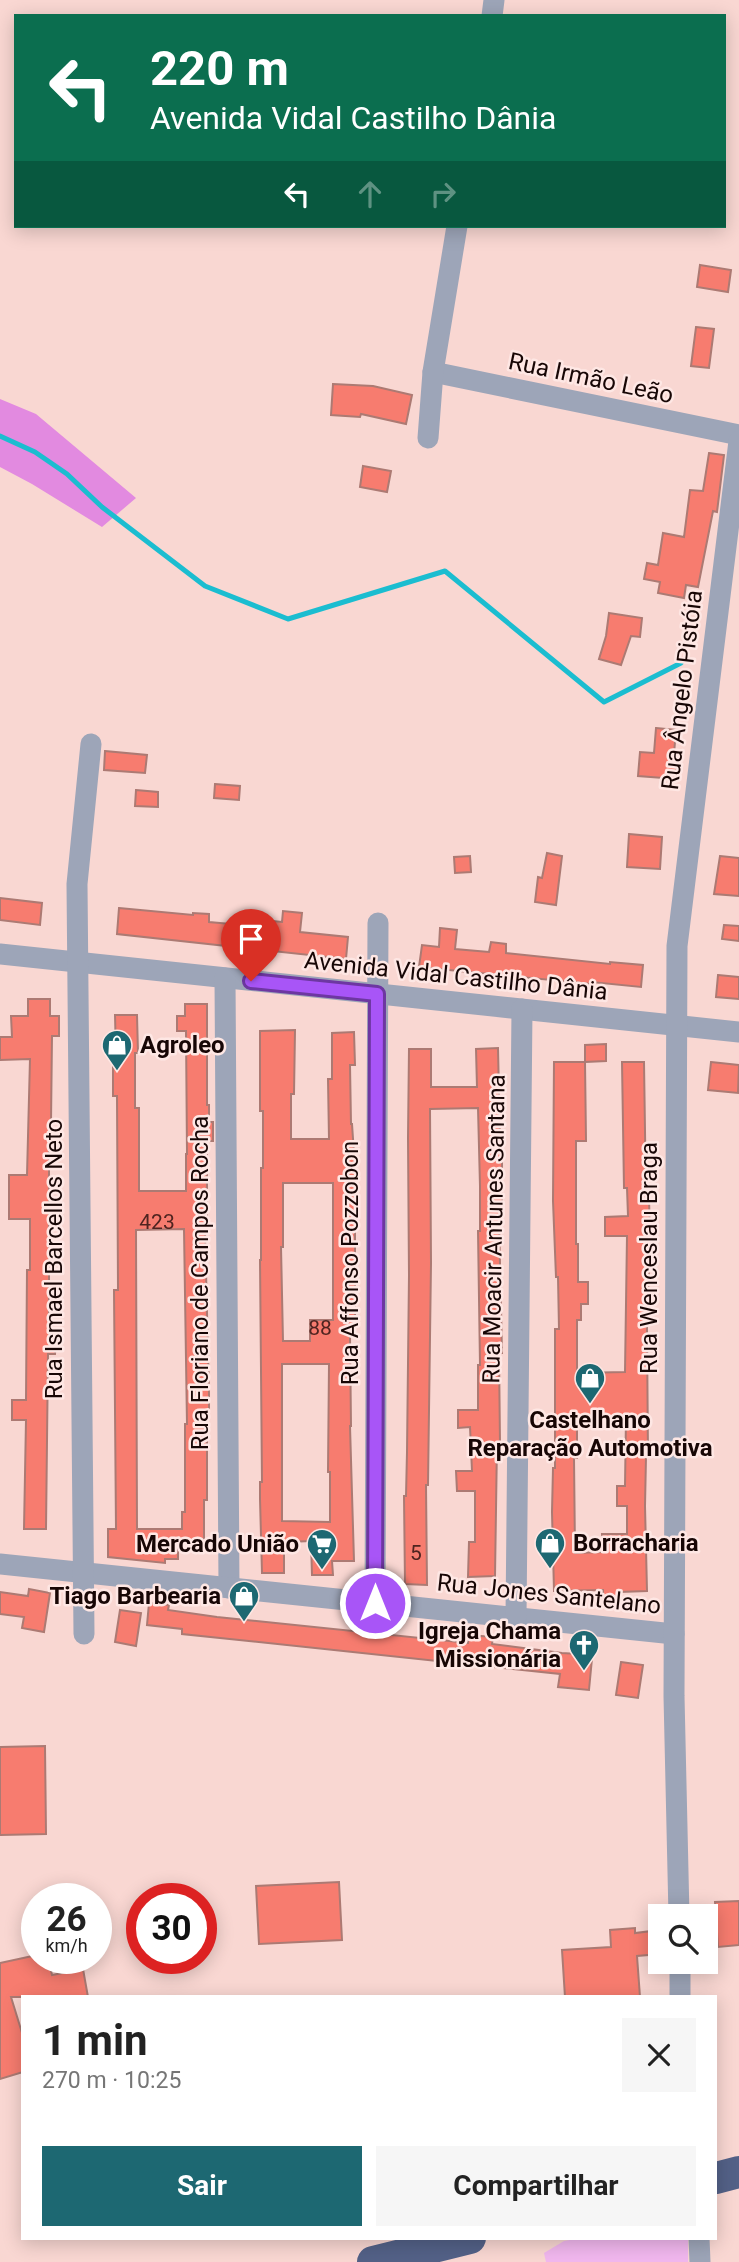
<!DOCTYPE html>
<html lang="pt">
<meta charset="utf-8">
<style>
body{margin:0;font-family:Roboto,sans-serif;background:#f6f6f6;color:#222;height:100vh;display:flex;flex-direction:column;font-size:26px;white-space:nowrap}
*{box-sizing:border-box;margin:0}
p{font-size:23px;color:#767676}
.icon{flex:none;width:38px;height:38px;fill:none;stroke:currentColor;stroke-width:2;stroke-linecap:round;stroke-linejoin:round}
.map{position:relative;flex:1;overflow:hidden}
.sheet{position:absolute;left:21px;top:1995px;width:696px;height:245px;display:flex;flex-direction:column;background:#fff;border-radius:0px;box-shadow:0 4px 18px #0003}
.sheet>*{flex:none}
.top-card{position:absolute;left:14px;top:14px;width:712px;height:214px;border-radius:0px;box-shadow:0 4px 18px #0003;background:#0b6e4f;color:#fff;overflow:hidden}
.controls{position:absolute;left:648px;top:1904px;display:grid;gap:14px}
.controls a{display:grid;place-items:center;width:70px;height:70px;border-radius:0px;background:#fff;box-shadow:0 4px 18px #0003;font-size:35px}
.speed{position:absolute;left:21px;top:1883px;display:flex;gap:14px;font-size:35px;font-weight:700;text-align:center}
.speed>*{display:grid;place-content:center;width:91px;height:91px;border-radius:50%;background:#fff;box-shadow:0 4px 18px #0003;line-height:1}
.speed small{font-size:18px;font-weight:400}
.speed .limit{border:10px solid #d22;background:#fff;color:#111}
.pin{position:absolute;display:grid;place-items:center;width:60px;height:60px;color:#fff;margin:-72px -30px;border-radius:50% 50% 50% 0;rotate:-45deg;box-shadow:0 0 7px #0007}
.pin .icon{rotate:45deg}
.me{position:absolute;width:77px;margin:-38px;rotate:0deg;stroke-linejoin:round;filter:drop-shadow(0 0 5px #0008)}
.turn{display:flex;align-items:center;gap:24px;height:147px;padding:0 21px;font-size:32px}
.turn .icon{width:91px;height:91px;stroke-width:2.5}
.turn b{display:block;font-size:49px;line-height:60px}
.lanes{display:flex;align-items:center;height:66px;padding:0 21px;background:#0003;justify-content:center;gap:35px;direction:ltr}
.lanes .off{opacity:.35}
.round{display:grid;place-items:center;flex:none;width:74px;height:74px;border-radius:0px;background:#f6f6f6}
.head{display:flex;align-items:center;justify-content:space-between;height:119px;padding:0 21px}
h1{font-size:42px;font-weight:700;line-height:52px}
.button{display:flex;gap:14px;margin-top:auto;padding:14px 21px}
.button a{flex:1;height:80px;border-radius:0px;background:#1d6872;color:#fff;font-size:28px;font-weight:700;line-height:80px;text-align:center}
.button a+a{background:#f6f6f6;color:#222}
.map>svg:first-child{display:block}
.green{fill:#f1b7ee}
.forest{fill:#e28ae0}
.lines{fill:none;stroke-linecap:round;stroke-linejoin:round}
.stream{stroke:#1bbdd0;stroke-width:5}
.building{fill:#f77c6f;stroke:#ac7a73;stroke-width:2;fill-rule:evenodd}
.minor{stroke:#9da5b8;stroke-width:21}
.highway{stroke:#536187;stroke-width:32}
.route-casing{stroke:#6d37a1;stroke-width:18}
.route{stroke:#a855f7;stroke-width:12}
.labels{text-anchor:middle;stroke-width:5;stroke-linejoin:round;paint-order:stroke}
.number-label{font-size:21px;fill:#4f2420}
.street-label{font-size:24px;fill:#170605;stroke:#fee7e4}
.poi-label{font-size:24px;font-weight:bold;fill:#170605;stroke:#fee7e4;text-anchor:end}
</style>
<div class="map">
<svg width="739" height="2262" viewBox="0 0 739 2262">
<rect width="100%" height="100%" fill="#f9d7d2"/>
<polygon class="green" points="581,2238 688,2238 688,2262 546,2262 544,2253 564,2241"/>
<polygon class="forest" points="0,399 36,414 136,498 102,527 32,484 0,467"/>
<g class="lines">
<polyline class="stream" points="0,436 35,452 67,474 102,507 205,586 288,619 445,571 604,702 681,663"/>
</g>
<g class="building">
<polygon points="700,265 731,270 728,292 697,287"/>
<polygon points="696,327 714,329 709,368 691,366"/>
<polygon points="333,384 373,386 412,395 406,424 361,414 360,417 331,415"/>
<polygon points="709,453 724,455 717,512 713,511 698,587 686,585 684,598 658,593 660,582 644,579 647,563 658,565 663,533 684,537 690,490 703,491"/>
<polygon points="363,466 391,471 387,492 360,487"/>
<polygon points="609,613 642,618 640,637 631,636 621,665 599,659 606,636"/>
<polygon points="656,728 676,730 674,754 677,754 676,779 638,776 640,752 654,753"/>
<polygon points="105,751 147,755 145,773 104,770"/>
<polygon points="215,784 240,786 239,800 214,798"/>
<polygon points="136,790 158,792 158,807 135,806"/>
<polygon points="629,834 662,837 660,869 627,867"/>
<polygon points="547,853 562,856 556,905 535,902 538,877 542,878"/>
<polygon points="470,856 471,872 455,873 454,857"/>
<polygon points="720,856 739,858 739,896 714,894"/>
<polygon points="0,898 42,903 40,925 0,920"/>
<polygon points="119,908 193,915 193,913 209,914 209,922 242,925 243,918 282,922 283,911 302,913 300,932 348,937 346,959 117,934"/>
<polygon points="724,925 739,926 739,941 722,939"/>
<polygon points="440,928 457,930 455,949 489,952 491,942 506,944 506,953 610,964 610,962 643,965 641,987 592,982 592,984 419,967 422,945 439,947"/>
<polygon points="718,975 739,977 739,999 716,997"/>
<polygon points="28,999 50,999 50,1016 59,1016 59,1036 52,1036 51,1123 49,1123 49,1338 56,1338 55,1354 48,1354 46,1529 24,1529 26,1420 12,1420 12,1400 26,1400 27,1270 30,1270 30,1219 9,1219 9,1175 27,1175 30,1059 0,1060 0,1037 12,1037 11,1016 28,1016"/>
<path d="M185,1004H207V1105H209V1122H213V1141H207V1231H205L209,1394V1410H207V1500H204V1544L178,1545V1559H165V1563L108,1557V1529H116L114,1290H118L117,1096H113V1056H116L115,1015H137L138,1053H135V1108H139V1191H186V1154H187L186,1031H177V1016H185ZM184,1229L187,1424H185V1512H182V1529H137L136,1230Z"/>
<path d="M295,1030L294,1094H291V1139H329L328,1079H332V1033L354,1032L355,1065H350L351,1124H352L355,1168V1336H350L351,1426H350L354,1561H332L333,1575H312L311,1541L288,1542L284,1553V1573H262L260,1499V1482H262L260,1260H261V1168H263V1111H260V1031ZM283,1183H333V1320H310V1341H283L281,1247H283ZM282,1364H329L328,1472H330V1522L282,1521Z"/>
<path d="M606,1044V1061L585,1062L586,1141H576V1244H578V1282H588V1304H581V1320H577V1373L625,1372L627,1236H605V1217L628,1216L627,1188H624L622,1062H644L646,1199H649L650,1235L647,1328L648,1457H646L645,1506L647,1591L619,1592V1597L603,1598V1590L554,1591L552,1512L553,1468H555V1329H559L558,1277H556L553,1201L554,1062H585V1045ZM626,1417L625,1486H617V1506H627V1534H602L603,1552L575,1553L574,1458H577V1418Z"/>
<polygon points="498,1048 500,1139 502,1139 502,1219 499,1219 502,1353 499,1353 500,1443 497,1443 495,1576 468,1577 469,1542 475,1542 475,1491 457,1491 456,1471 472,1471 470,1427 458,1428 458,1410 478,1410 478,1365 480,1365 478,1231 480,1231 480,1186 478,1108 430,1109 431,1263 428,1485 426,1485 427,1585 405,1584 404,1496 406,1496 407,1452 409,1275 408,1138 409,1049 431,1049 431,1087 477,1087 476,1049"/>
<polygon points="711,1062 739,1065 738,1093 708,1090"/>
<polygon points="29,1589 50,1593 44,1632 22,1628 24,1617 0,1614 0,1592 28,1596"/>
<polygon points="149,1603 169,1605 168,1610 217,1617 468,1643 469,1635 493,1637 492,1644 562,1653 578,1654 579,1647 593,1648 589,1690 558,1687 560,1674 182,1634 182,1629 147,1625"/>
<polygon points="120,1610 141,1613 136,1646 115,1642"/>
<polygon points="621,1662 643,1665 638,1698 616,1695"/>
<polygon points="45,1746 46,1834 0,1835 0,1747"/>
<polygon points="339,1882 342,1940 259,1944 256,1886"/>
<polygon points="739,1901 739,1945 718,1947 715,1902"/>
<polygon points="635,1928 635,1933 660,1930 660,1954 637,1956 640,1997 565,1997 562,1950 611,1947 610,1930"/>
<polygon points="37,1955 37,1958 48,1958 52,1975 83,1969 88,1997 11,1997 23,2036 23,2072 0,2079 0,1963"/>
</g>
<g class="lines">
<g class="minor">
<polyline points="492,16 494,0"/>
<polyline points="433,372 739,435"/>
<polyline points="428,438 433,372 457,226"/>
<polyline points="0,954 739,1032"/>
<polyline points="225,978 229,1588"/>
<polyline points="0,1564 674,1634"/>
<polyline points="375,1603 378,923"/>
<polyline points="516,1617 522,1009"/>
<polyline points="84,1634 77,884 91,744"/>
<polyline points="679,1916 674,1696 677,946 739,441"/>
<polyline points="680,1962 680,1997"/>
<polyline points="699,2238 700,2262"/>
</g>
<g class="highway">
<polyline points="716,2178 739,2172"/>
<polyline points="373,2262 470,2238"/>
</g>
</g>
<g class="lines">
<g class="route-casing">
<polyline id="route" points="251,981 377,994 375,1603"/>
</g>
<use href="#route" class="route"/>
</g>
<defs>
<g id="shop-pin" transform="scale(1.575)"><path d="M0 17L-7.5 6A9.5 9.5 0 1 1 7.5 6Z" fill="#1d6872" stroke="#fee7e4"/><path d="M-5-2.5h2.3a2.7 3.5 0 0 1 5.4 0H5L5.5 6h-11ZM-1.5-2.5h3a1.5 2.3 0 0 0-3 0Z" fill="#fff"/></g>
<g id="supermarket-pin" transform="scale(1.575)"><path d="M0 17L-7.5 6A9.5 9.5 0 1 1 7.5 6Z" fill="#1d6872" stroke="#fee7e4"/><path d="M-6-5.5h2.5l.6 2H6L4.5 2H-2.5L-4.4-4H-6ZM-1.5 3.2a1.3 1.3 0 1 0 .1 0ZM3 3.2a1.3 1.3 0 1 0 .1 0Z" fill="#fff"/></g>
<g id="church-pin" transform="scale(1.575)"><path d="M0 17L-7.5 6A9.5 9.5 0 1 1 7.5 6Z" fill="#1d6872" stroke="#fee7e4"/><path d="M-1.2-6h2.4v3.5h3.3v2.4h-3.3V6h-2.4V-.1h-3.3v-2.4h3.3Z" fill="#fff"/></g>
</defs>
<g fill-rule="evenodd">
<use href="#shop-pin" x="117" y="1045"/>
<use href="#shop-pin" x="590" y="1378"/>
<use href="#shop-pin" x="550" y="1543"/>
<use href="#supermarket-pin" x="322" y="1544"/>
<use href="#shop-pin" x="244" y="1596"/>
<use href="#church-pin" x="584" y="1645"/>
</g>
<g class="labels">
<g class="number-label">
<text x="157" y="1229">423</text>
<text x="320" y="1335">88</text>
<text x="416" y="1560">5</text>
</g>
<g class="street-label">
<text transform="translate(591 378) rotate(12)" y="8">Rua Irmão Leão</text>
<text transform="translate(682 690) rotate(-83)" y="8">Rua Ângelo Pistóia</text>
<text transform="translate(456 976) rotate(6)" y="8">Avenida Vidal Castilho Dânia</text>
<text transform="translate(494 1229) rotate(-89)" y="8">Rua Moacir Antunes Santana</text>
<text transform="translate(649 1258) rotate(-90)" y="8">Rua Wenceslau Braga</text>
<text transform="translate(54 1259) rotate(-90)" y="8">Rua Ismael Barcellos Neto</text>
<text transform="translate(350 1263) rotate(-90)" y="8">Rua Affonso Pozzobon</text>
<text transform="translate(200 1283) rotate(-90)" y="8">Rua Floriano de Campos Rocha</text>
<text transform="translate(549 1594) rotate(6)" y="8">Rua Jones Santelano</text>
</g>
<g class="poi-label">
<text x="140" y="1053" text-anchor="start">Agroleo</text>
<text x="590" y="1428" text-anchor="middle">Castelhano<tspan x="590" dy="28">Reparação Automotiva</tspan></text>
<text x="573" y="1551" text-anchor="start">Borracharia</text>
<text x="299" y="1552">Mercado União</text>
<text x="221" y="1604">Tiago Barbearia</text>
<text x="561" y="1639">Igreja Chama<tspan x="561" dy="28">Missionária</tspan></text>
</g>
</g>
</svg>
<div class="controls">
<a><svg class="icon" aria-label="search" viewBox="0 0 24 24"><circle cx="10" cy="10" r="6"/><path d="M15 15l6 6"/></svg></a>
</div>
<div class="speed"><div>26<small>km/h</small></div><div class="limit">30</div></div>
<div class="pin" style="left:251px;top:981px;background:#d93025"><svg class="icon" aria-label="arrive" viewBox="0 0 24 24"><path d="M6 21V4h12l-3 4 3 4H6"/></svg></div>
<svg class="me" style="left:375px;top:1603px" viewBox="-20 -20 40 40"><circle r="17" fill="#a855f7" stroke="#fff" stroke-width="3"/><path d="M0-11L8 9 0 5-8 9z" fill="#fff"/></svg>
<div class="top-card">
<div class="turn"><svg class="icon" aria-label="left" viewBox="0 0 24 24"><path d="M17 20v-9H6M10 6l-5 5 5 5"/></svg><div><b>220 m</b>Avenida Vidal Castilho Dânia</div></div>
<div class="lanes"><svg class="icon" aria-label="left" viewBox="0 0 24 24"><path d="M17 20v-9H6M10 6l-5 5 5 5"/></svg><svg class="icon off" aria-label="ahead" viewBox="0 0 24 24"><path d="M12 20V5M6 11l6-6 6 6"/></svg><svg class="icon off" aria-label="right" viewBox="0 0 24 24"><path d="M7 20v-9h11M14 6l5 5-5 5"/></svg></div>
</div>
<section class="sheet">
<div class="head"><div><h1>1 min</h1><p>270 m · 10:25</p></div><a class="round"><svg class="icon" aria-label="close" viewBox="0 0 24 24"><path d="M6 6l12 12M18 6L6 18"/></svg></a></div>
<div class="button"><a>Sair</a><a>Compartilhar</a></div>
</section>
</div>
